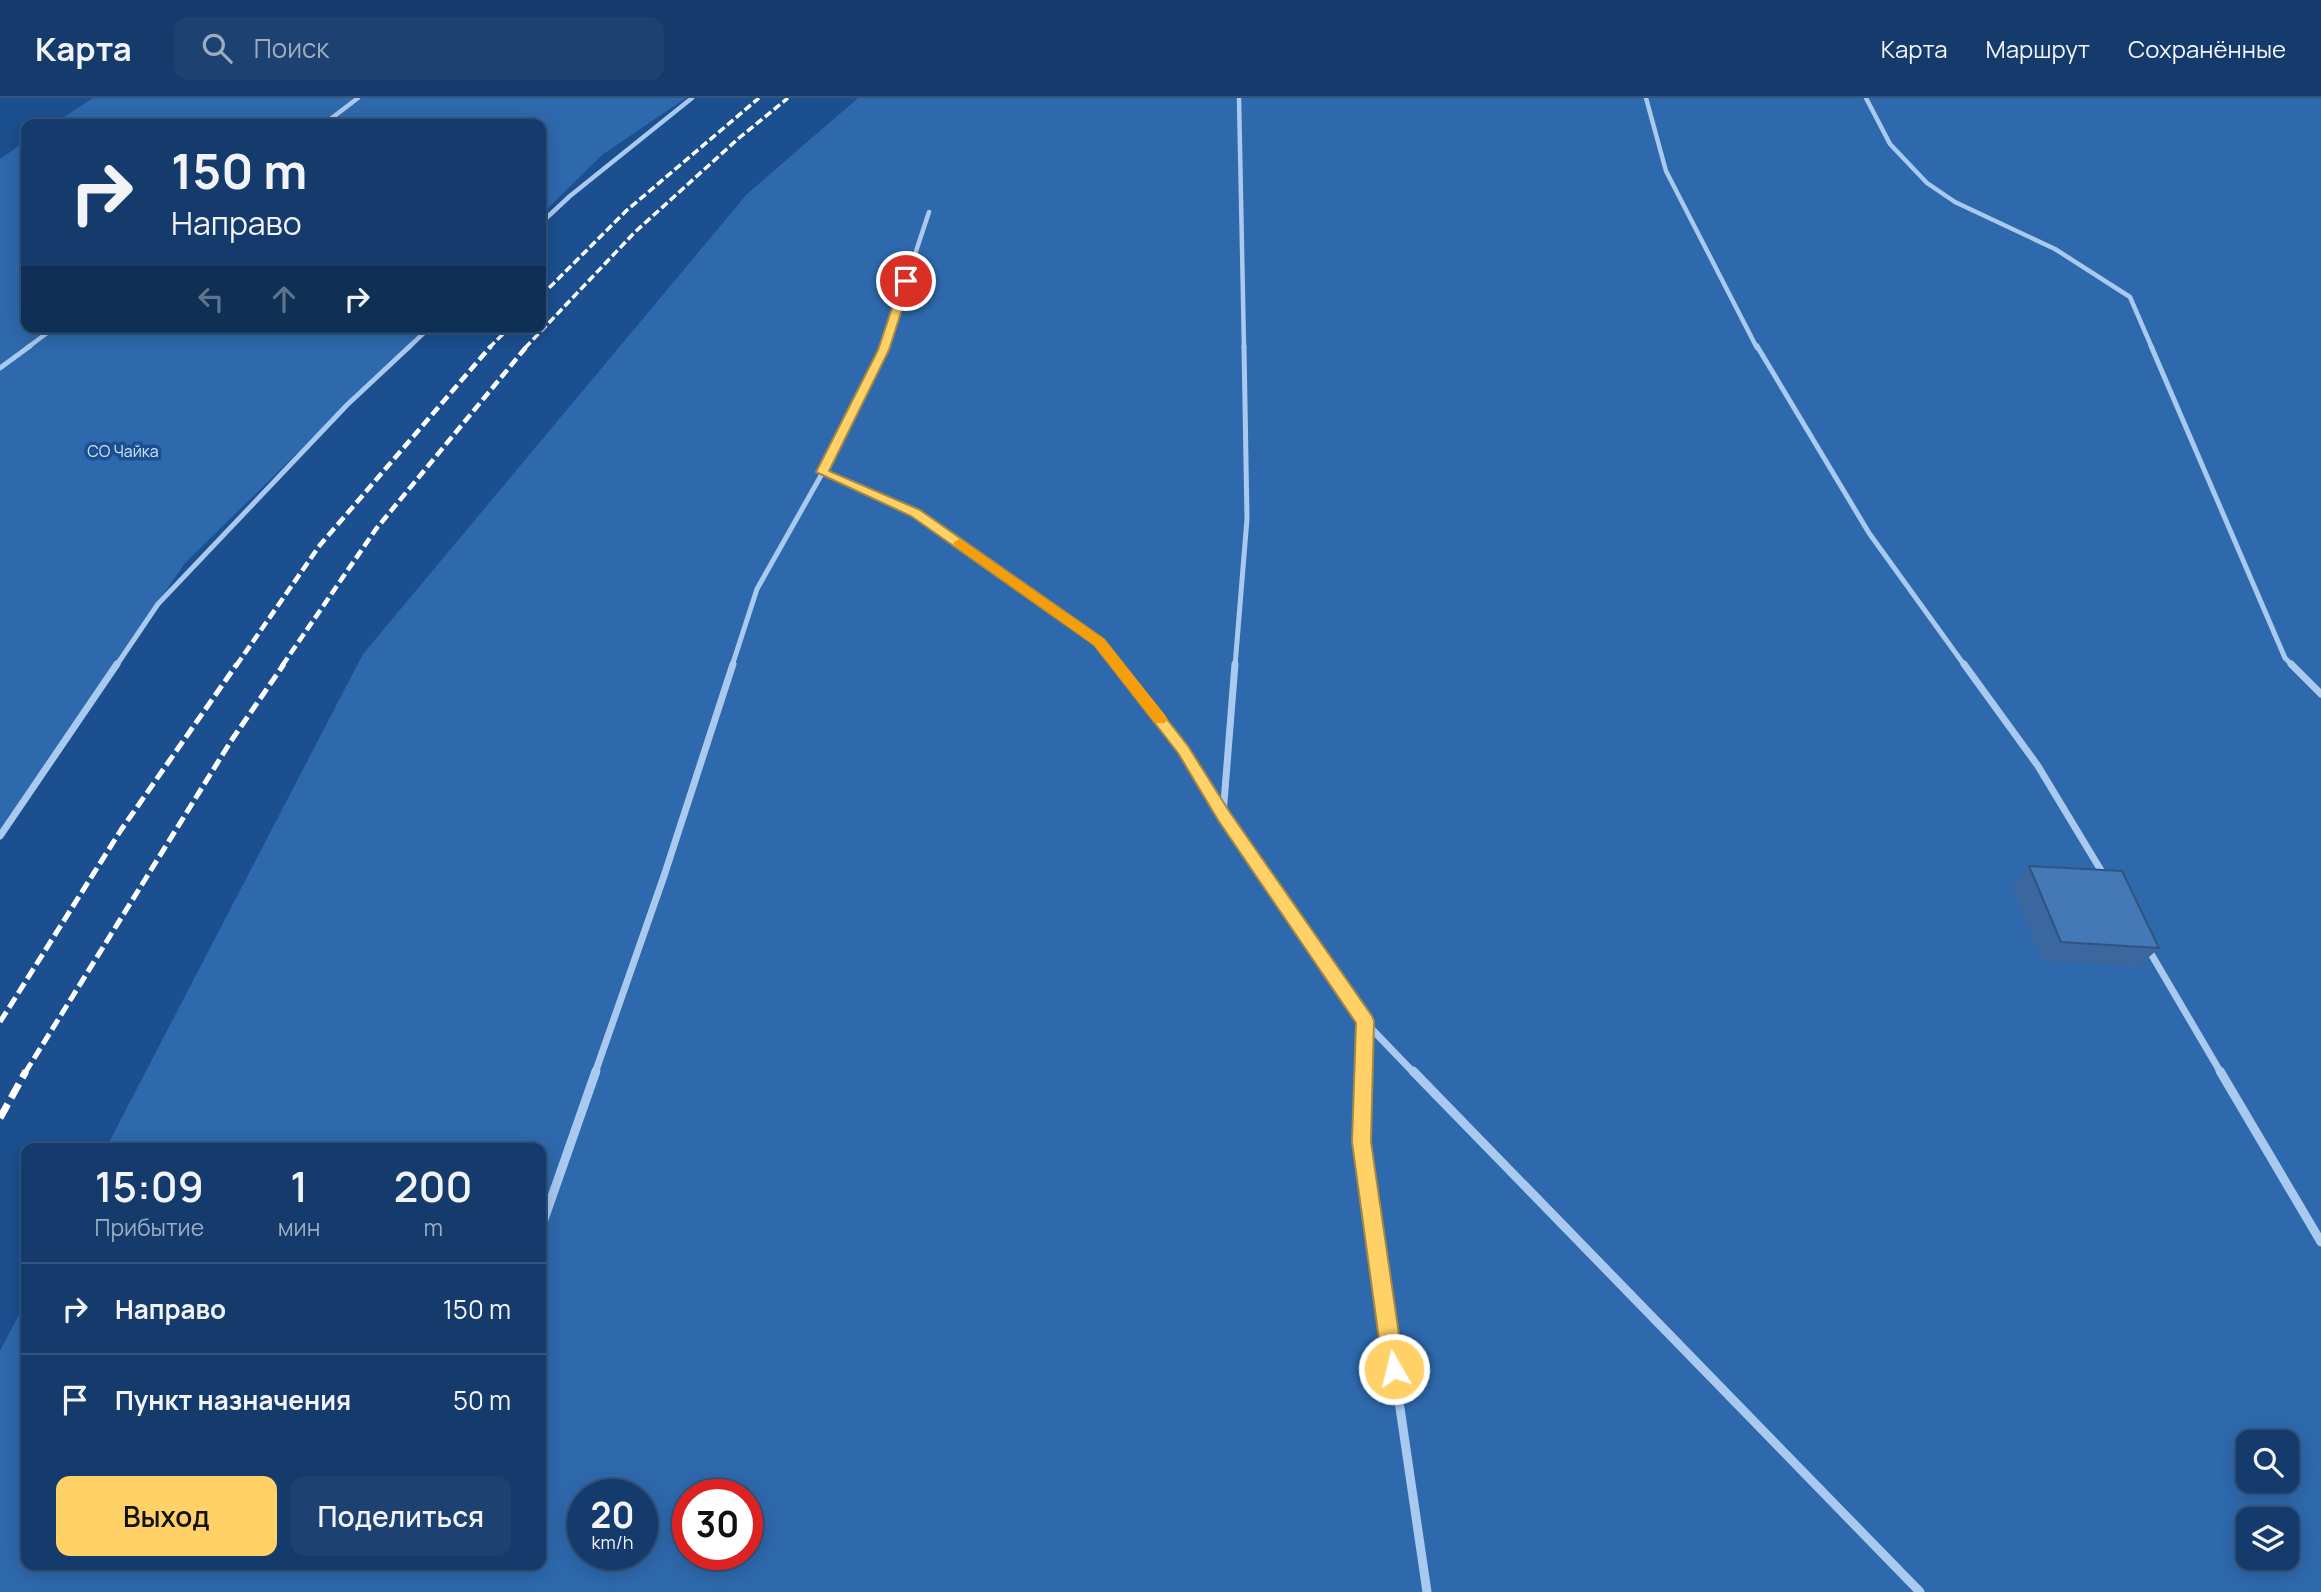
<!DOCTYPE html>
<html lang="ru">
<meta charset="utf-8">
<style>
body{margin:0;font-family:Manrope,sans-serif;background:#1d4271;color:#f1f3f6;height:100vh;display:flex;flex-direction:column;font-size:26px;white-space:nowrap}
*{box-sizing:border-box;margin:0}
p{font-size:23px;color:#9dadc1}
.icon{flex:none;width:38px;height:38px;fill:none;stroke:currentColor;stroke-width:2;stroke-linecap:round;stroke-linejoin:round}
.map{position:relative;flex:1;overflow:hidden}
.side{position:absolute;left:21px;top:1045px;width:525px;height:427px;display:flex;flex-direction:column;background:#143b6b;border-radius:14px;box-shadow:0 4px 18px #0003,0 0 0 2px #33557e}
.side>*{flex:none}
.top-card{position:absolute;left:21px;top:21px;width:525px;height:214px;border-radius:14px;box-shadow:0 4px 18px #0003,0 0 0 2px #33557e;background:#143b6b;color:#f1f3f6;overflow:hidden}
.buttons{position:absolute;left:2236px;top:1332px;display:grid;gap:14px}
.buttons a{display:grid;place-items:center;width:63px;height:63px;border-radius:14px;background:#143b6b;box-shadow:0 4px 18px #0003,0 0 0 2px #33557e;font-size:35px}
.speed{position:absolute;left:567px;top:1381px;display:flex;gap:14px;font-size:35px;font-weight:700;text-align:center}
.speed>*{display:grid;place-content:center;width:91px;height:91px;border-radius:50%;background:#143b6b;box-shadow:0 4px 18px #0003,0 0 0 2px #33557e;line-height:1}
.speed small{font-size:18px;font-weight:400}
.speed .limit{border:10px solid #d22;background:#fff;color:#111}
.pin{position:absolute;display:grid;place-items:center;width:60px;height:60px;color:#fff;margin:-30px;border:4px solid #fff;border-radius:50%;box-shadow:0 2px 7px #0007}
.me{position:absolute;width:77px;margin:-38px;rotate:352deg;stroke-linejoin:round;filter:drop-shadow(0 0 5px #0008)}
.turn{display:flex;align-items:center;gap:24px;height:147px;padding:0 35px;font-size:32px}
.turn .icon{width:91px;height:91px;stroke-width:2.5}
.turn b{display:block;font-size:49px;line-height:60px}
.lanes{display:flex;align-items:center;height:66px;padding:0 35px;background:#0003;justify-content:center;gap:35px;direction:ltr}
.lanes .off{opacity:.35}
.eta{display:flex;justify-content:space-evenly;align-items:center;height:119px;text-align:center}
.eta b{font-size:42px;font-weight:600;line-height:49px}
.button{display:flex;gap:14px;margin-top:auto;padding:14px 35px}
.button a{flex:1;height:80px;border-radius:14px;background:#ffd166;color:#111;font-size:28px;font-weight:600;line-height:80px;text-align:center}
.button a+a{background:#1d4271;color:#f1f3f6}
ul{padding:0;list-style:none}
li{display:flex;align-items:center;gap:21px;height:91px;padding:0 35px;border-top:2px solid #33557e}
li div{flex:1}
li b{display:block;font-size:26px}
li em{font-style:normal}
header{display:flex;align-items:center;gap:42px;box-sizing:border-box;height:98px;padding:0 35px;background:#143b6b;border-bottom:2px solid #33557e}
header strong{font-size:33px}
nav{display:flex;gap:38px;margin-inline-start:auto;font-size:24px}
.search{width:490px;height:63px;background:#1d4271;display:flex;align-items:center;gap:18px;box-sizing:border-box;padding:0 24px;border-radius:14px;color:#9dadc1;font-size:26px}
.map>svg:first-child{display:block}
.green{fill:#2e69ad;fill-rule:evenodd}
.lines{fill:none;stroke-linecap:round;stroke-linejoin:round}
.street-far3{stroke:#a9c9ee;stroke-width:4.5}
.street-far2{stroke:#a9c9ee;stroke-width:5}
.street-far1{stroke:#a9c9ee;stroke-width:7}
.street{stroke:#a9c9ee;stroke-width:9}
.rail-far3{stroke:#fff;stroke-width:3.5;stroke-dasharray:8 3.5;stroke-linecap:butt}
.rail-far2{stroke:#fff;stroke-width:4.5;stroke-dasharray:10 4.5;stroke-linecap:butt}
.rail-far1{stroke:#fff;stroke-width:5;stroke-dasharray:12 5;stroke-linecap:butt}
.rail{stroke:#fff;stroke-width:7;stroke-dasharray:16 7;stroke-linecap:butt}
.wall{fill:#3a679d}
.building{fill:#4478b7;stroke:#305480;stroke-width:2}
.route{fill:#ffd166;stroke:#a68842;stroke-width:2}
.slow{fill:#f59e0b}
.labels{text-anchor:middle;stroke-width:7;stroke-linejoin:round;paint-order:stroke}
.far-park-label{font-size:16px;fill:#cfe3fa;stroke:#1b4f8f}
</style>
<header>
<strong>Карта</strong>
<div class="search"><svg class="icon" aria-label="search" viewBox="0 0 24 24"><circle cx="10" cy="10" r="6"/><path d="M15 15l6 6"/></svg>Поиск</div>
<nav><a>Карта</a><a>Маршрут</a><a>Сохранённые</a></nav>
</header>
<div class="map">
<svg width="2321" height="1494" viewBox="0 0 2321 1494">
<rect width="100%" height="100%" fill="#1b4f8f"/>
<g class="green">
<polygon points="93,0 686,0 602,57 541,117 541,26 53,26"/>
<path d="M858,0H2321V1494H0V1253L26,1203V1466H541V1050H106L363,556L747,96ZM2249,1344H2287V1382H2249ZM583,1396H642V1456H583ZM688,1396H747V1456H688ZM2249,1421H2287V1460H2249Z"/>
<polygon points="26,43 26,229 426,229 185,465 0,734 0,61"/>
</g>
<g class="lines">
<g class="street-far3">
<polyline points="1239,0 1244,250"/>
<polyline points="1646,0 1666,73 1757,250"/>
<polyline points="1866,0 1890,46 1927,85 1955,104 2055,151 2130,199 2152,250"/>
<polyline points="324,26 358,0"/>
<polyline points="541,125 570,98 692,0"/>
<polyline points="27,250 55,229"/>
<polyline points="408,250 430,229"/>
<polyline points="884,250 929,114"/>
</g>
<g class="street-far2">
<polyline points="884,248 823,374 916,415 1099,544 1118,568"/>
<polyline points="1757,248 1869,435 1965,568"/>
<polyline points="2151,248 2285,560 2293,568"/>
<polyline points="0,270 30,248"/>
<polyline points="116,568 158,506 347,307 410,248"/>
<polyline points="732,568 757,491 823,374"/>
<polyline points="1235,568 1247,421 1244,248"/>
</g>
<g class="street-far1">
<polyline points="1116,566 1183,652 1223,717"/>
<polyline points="1235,566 1223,717 1365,924 1414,975"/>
<polyline points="1964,566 2038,668 2105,779"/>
<polyline points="2291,566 2321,596"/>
<polyline points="0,738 117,566"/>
<polyline points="2147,849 2221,975"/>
<polyline points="595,975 664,778 733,566"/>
<polyline points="1363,975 1365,924"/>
</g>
<g class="street">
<polyline points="1363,973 1361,1044 1427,1494"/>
<polyline points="1413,973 1920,1494"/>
<polyline points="2220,973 2321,1144"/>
<polyline points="541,1130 596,973"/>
</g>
<g class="rail-far3">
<polyline points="541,198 626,113 759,0"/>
<polyline points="489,250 510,229"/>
<polyline points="525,250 635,134 739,40 788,0"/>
</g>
<g class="rail-far2">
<polyline points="236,568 320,447 491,248"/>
<polyline points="282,568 376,431 527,248"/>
</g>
<g class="rail-far1">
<polyline points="0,924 121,732 237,566"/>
<polyline points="25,975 231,643 284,566"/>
</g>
<polyline class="rail" points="0,1020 26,973"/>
</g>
<polygon class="wall" points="2029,768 2159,850 2138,869 2042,863 2012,788"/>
<polygon class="building" points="2029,768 2122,773 2159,850 2061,844"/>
<polygon class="route" points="906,180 911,183 889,252 829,373 920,412 1104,541 1188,648 1229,713 1372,918 1374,923 1371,1044 1404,1271 1401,1279 1394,1282 1386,1279 1383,1271 1352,1044 1356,925 1218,722 1178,655 1094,547 911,418 816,374 878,252 901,183"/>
<polygon class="slow" points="959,441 1104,541 1165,617 1167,621 1165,625 1155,625 1094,547 955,448 953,445"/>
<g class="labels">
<g class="far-park-label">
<text x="123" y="359">СО Чайка</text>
</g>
</g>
</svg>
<div class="buttons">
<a><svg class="icon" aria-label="search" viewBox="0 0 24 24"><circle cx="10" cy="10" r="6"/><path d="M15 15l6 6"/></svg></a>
<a><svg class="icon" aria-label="layers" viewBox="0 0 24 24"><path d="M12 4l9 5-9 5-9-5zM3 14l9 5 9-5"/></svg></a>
</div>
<div class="speed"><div>20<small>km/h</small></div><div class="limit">30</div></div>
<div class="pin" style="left:906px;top:183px;background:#d93025"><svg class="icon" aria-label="arrive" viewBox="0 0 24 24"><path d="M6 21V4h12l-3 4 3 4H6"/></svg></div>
<svg class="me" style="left:1394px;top:1271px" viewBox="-20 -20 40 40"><circle r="17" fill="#ffd166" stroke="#fff" stroke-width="3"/><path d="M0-11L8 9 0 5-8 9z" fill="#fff"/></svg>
<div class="top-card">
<div class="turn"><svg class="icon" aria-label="right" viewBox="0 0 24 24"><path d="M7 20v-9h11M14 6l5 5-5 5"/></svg><div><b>150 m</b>Направо</div></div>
<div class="lanes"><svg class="icon off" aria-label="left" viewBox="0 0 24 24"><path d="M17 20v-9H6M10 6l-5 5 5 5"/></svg><svg class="icon off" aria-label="ahead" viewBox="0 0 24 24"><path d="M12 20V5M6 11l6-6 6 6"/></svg><svg class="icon" aria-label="right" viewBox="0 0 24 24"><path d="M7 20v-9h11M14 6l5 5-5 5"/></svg></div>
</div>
<section class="side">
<div class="eta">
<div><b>15:09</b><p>Прибытие</p></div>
<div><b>1</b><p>мин</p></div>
<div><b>200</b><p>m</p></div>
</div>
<ul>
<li><svg class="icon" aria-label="right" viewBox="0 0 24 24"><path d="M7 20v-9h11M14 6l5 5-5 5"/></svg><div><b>Направо</b></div><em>150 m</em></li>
<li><svg class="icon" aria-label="arrive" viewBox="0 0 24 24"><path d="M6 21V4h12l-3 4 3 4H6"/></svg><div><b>Пункт назначения</b></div><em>50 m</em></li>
</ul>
<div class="button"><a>Выход</a><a>Поделиться</a></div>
</section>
</div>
